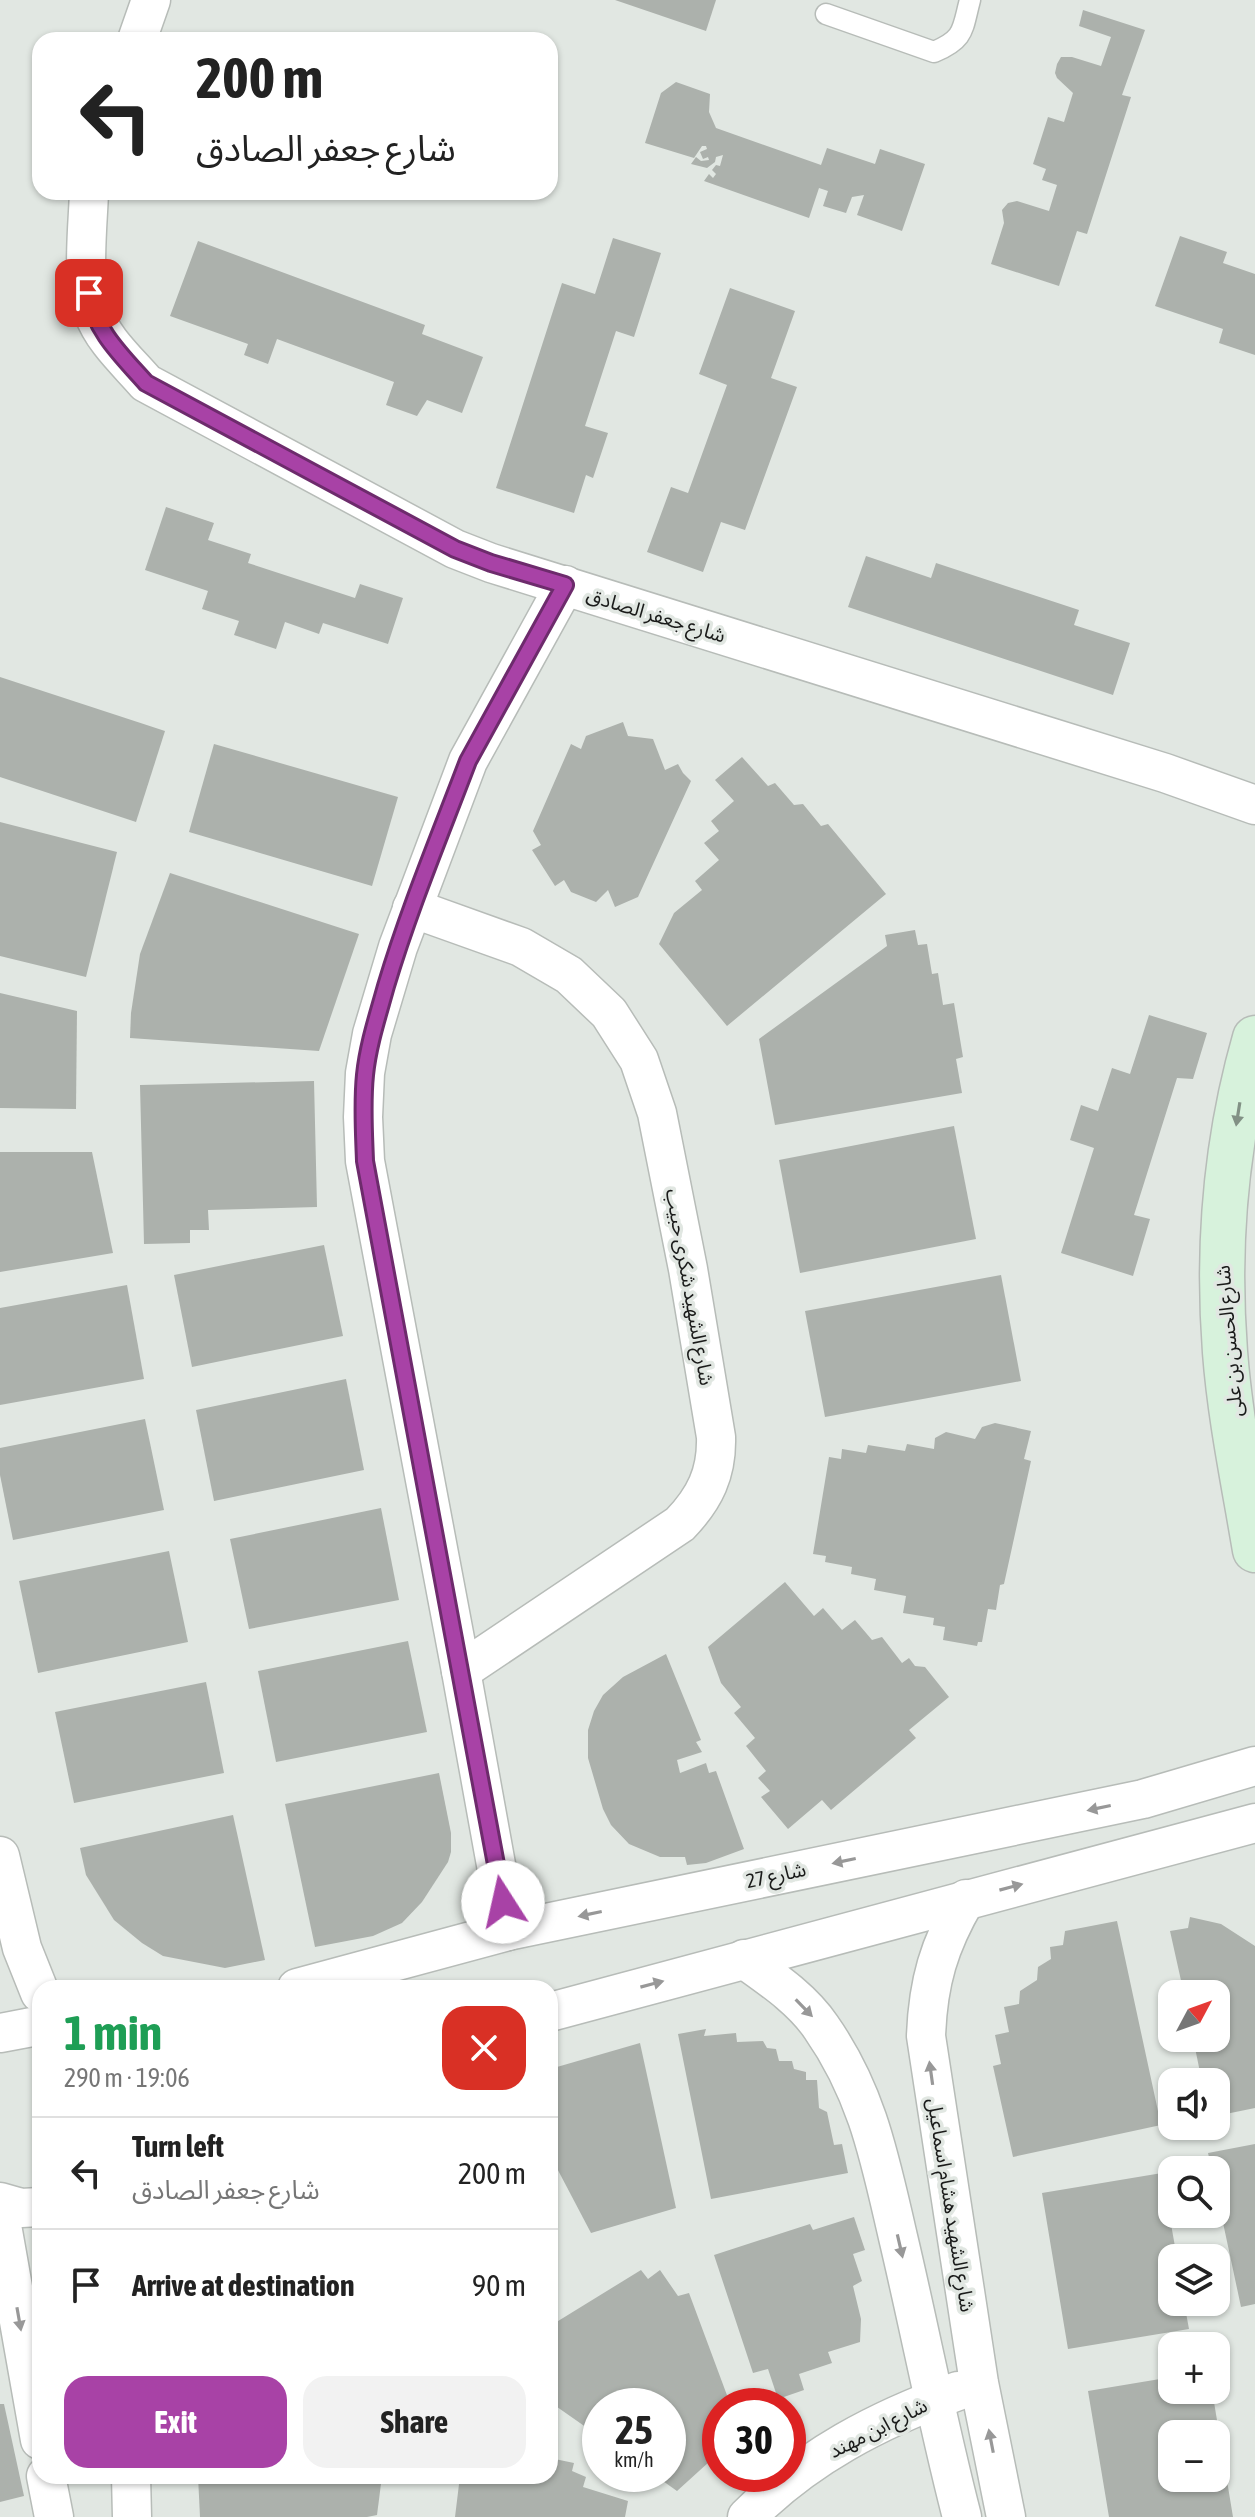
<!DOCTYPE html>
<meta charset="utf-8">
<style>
body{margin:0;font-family:"Asap Condensed","Noto Sans Arabic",sans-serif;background:#f2f2f2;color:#222;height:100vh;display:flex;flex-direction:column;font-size:30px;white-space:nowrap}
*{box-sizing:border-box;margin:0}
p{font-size:26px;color:#767676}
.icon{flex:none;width:44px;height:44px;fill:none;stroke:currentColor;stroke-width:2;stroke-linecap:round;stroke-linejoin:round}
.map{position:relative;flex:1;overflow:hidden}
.details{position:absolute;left:32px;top:1980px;width:526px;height:504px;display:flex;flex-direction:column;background:#fff;border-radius:24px;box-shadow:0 2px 6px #0004}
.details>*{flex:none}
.hud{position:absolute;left:32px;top:32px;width:526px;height:168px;border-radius:24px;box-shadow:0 2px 6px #0004;background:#fff;color:#222;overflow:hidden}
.needle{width:52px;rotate:49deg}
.fabs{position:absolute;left:1158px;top:1980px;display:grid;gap:16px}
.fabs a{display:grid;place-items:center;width:72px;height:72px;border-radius:16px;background:#fff;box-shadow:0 2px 6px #0004;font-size:40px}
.speed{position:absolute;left:582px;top:2388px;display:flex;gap:16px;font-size:40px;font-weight:700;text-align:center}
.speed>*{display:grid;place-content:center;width:104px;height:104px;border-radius:50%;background:#fff;box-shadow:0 2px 6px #0004;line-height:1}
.speed small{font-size:20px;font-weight:400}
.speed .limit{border:12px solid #d22;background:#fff;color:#111}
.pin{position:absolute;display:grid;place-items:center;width:68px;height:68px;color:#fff;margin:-34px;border-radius:16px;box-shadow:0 4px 12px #0006}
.me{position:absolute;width:88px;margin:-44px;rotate:350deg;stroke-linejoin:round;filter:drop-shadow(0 0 6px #0008)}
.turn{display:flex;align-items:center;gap:28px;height:168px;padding:0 32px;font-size:36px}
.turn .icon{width:104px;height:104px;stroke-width:2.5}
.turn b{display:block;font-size:56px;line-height:68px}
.round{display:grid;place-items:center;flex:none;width:84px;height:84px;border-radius:24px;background:#f2f2f2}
.overview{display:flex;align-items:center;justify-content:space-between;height:136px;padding:0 32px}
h1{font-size:48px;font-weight:700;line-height:60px;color:#1e9e55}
.button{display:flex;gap:16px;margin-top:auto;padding:16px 32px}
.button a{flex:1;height:92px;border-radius:24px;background:#a842a6;color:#fff;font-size:32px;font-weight:700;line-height:92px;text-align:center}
.button a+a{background:#f2f2f2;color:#222}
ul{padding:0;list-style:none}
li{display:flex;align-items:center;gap:24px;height:112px;padding:0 32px;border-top:2px solid #e0e0e0}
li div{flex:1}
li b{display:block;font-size:30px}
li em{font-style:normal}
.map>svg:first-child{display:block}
.building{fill:#acb1ac;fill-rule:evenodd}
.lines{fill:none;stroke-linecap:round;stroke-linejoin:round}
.lane-casing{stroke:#b7bcb8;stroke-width:23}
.street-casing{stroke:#b7bcb8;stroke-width:41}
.secondary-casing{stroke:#b7bcb8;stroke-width:47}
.lane{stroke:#fff;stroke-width:20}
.street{stroke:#fff;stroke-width:38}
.secondary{stroke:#d7f2dc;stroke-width:44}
.oneway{fill:#829185}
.oneway2{fill:#989898}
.route-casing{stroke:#6d2b6c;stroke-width:20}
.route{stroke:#a842a6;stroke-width:14}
.labels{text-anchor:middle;stroke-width:7;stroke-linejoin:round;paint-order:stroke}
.street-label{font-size:20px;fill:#1a1b1a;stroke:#e1e7e2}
</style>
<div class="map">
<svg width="1255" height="2517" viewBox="0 0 1255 2517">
<rect width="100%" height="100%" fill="#e1e7e2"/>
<g class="building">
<polygon points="615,0 716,0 706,31"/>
<polygon points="1083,10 1145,30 1122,95 1131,97 1087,234 1077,231 1059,286 991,264 1004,223 1002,210 1008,203 1017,201 1049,211 1057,185 1042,180 1046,169 1033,164 1048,117 1064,122 1073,93 1057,78 1055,73 1057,64 1061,57 1072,57 1101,66 1111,37 1079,26"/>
<polygon points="676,82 710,94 709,112 716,128 821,165 827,148 875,164 880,149 925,164 902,231 857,215 864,195 852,197 846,213 823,206 828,191 819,188 809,218 704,181 709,174 713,178 716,174 712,170 716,165 720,166 723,155 716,157 715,162 707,168 691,164 696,157 701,161 709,160 708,157 703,159 700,152 707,149 706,146 702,146 694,158 645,143 661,93"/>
<polygon points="1180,236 1227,252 1223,263 1255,274 1255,355 1219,343 1223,329 1155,306"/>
<polygon points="613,238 661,253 634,337 616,331 585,426 608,433 593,478 586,475 574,513 496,488 562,283 595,294"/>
<polygon points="198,241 425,325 422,334 483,357 462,413 427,400 417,416 386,405 394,382 277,339 268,364 244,355 248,344 170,316"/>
<polygon points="730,288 795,311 771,378 797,387 745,530 721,522 703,572 647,552 671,487 688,493 727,385 699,374"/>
<polygon points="166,507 214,523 208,540 251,554 248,563 355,598 360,584 403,598 388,644 323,623 319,634 285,622 276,649 234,635 239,621 202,609 208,591 145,570"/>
<polygon points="866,556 931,578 936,563 1079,610 1074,625 1130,643 1113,695 848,607"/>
<polygon points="0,677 165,731 136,822 0,777"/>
<polygon points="623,722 628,736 653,739 665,770 678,764 683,773 691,781 638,897 615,907 608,890 596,902 571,892 564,880 555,886 532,850 541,845 533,831 571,744 581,749 586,736"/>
<polygon points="214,744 398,797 372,886 189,832"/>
<polygon points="742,757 768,786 775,783 794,805 803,804 821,826 828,824 886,894 727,1026 659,944 674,913 702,890 695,881 719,860 704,843 719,831 711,821 734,801 715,780"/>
<polygon points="0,822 117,852 86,977 0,956"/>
<polygon points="170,873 359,934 319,1051 130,1038 131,1013 140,954"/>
<polygon points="915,930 918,945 927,944 932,974 938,973 943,1005 954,1003 963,1057 956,1059 962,1093 775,1125 759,1039 887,946 885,935"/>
<polygon points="0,993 77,1011 76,1109 0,1108"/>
<polygon points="1149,1015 1207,1033 1193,1079 1177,1078 1134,1215 1150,1219 1133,1276 1061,1253 1094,1148 1070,1140 1081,1105 1098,1111 1112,1068 1130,1074"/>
<polygon points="314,1081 317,1207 208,1210 209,1230 190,1230 190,1243 144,1244 140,1085"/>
<polygon points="954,1126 976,1239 800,1273 779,1160"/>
<polygon points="0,1152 92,1152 113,1253 0,1272"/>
<polygon points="324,1245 343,1336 192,1367 174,1275"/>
<polygon points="1001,1275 1021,1381 825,1417 805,1311"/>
<polygon points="127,1285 144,1379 0,1405 0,1308"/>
<polygon points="346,1379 364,1470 214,1501 196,1410"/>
<polygon points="145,1419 164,1510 13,1540 0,1475 0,1448"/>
<polygon points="995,1423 1031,1431 1024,1459 1031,1461 1004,1584 1000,1585 996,1610 988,1609 982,1642 978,1642 977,1646 943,1640 945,1627 933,1625 934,1618 903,1613 906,1596 874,1590 876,1579 851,1574 852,1567 825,1562 826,1556 813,1554 829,1457 841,1459 842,1449 866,1453 868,1445 905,1451 907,1444 934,1449 935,1438 946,1432 975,1439 982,1427"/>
<polygon points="381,1508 399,1600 249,1629 230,1539"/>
<polygon points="169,1551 188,1642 38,1673 19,1581"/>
<polygon points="785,1582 814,1616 823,1608 842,1630 855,1620 872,1640 882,1637 902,1663 909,1658 915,1666 925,1667 949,1697 909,1730 916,1738 831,1810 822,1800 788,1829 761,1797 770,1791 758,1778 766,1771 746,1746 755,1738 734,1713 741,1707 721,1683 708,1647"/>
<polygon points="408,1641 427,1732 276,1762 258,1671"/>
<polygon points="666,1654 701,1740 696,1742 702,1752 677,1760 680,1773 706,1763 709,1773 716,1771 744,1849 706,1863 687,1865 685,1857 660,1857 629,1844 611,1825 603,1809 588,1758 588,1730 594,1711 603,1695 623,1677"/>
<polygon points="206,1682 224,1773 74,1803 55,1712"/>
<polygon points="439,1773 451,1833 451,1852 448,1862 422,1902 402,1923 373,1936 315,1947 285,1804"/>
<polygon points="233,1815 265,1960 225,1968 163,1956 142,1943 114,1920 86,1875 80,1848"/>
<polygon points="1190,1917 1221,1924 1255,1946 1255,2108 1216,2116 1216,2082 1202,2082 1193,2038 1216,2038 1216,1994 1184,1994 1170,1931 1188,1928"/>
<polygon points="1117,1921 1161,2125 1013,2157 993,2066 1001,2064 995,2035 1009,2032 1004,2007 1019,2004 1020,1991 1037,1980 1038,1967 1051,1959 1050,1947 1063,1945 1065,1931"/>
<polygon points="706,2029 704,2036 736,2033 737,2042 763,2041 767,2048 776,2049 779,2061 792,2061 794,2069 806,2072 806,2080 817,2080 819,2108 827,2112 834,2145 842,2144 848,2173 711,2199 678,2034"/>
<polygon points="640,2043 676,2208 591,2233 550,2155 550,2069"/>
<polygon points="1255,2144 1255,2304 1241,2307 1216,2190 1216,2170 1212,2170 1208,2153"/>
<polygon points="1162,2173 1177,2258 1172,2258 1172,2302 1184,2302 1189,2329 1068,2349 1042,2193"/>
<polygon points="854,2217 865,2250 853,2254 862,2281 853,2286 861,2319 860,2342 828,2352 832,2363 799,2374 804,2390 778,2399 768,2369 753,2373 714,2255 810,2224 813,2230"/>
<polygon points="641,2270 648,2279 660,2270 678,2296 689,2293 731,2406 720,2406 720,2452 677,2491 653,2474 668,2474 668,2406 600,2406 600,2437 550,2402 550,2326"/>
<path d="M1172,2377V2390H1212L1233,2517H1109L1088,2391ZM1172,2434H1216V2478H1172Z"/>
<polygon points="0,2404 4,2404 24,2496 0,2502"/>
<polygon points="550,2458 574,2463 572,2471 586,2477 583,2487 628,2501 625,2517 455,2517 460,2476 550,2476"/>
<polygon points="198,2476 382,2476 377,2515 367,2517 200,2517"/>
</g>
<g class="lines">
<g class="lane-casing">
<path id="lane" d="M826,14L934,52C965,39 962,30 970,0"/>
</g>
<g class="street-casing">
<g id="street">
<polyline points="137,40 151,0"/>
<path d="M89,192C88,224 81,283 93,312C103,340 127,361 146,383L455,549L491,563L1165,773L1255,805"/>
<path d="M412,908L521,947L569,975L609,1013L639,1060L657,1113L688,1269L716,1437C717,1473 705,1498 680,1524L461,1671"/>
<polyline points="0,1856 22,1948 40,1993"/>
<path d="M966,1899C939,1945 928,1982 926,2036L979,2383L1006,2517"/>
<polyline points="508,1931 461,1671 365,1161 363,1117 365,1073 372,1034 398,947 468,761 565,585"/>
<path d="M744,1959C772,1979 802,1999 821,2027C868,2094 880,2160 898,2237C920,2330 938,2425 962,2517"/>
<polyline points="297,1988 508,1931 1143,1799 1255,1766"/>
<polyline points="550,2012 1255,1823"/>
<polyline points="0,2033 32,2027 40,2028"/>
<polyline points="0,2202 21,2208 40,2207"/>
<polyline points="0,2214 40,2440"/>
<polyline points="46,2476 54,2517"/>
<polyline points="131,2476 132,2517"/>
<path d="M747,2517C806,2457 879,2419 958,2391"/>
</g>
</g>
<g class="secondary-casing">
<path id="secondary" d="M1255,1038C1226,1139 1217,1247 1225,1352C1230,1418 1244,1484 1255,1550"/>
</g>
<use href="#lane" class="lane"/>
<use href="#street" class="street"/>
<use href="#secondary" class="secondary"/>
</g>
<defs><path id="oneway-solid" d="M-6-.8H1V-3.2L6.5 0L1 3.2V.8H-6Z" transform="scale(2)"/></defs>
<use class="oneway" href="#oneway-solid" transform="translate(1238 1114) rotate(99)"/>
<g class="oneway2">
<use href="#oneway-solid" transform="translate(1099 1808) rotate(168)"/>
<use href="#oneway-solid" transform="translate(844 1861) rotate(168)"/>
<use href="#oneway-solid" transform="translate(1011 1887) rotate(-15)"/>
<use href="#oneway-solid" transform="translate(590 1914) rotate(168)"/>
<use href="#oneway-solid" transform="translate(652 1984) rotate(-15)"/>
<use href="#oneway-solid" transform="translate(804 2008) rotate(46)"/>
<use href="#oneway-solid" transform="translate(931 2073) rotate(-98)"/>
<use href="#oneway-solid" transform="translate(900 2246) rotate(77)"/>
<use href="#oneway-solid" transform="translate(19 2319) rotate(80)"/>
<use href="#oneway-solid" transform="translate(991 2441) rotate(-101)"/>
</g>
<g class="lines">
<g class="route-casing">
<path id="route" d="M89,293C94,330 122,356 146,383L455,549L491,563L565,585L468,761C440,835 409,909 386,986C378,1015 368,1045 365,1075C362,1104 364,1132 365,1161L503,1902"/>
</g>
<use href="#route" class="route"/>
</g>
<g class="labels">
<g class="street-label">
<text transform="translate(656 615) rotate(17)" y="7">شارع جعفر الصادق</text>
<text transform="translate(690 1287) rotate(80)" y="7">شارع الشهيد شكرى حبيب</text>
<text transform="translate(1229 1341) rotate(-95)" y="7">شارع الحسن بن على</text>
<text transform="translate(776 1875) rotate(-12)" y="7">شارع 27</text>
<text transform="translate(951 2205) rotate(81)" y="7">شارع الشهيد هشام اسماعيل</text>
<text transform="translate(878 2428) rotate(-27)" y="7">شارع ابن مهند</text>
</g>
</g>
</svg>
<div class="fabs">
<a><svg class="needle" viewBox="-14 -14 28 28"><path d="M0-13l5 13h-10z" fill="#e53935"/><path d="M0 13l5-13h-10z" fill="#767676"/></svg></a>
<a><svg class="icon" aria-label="sound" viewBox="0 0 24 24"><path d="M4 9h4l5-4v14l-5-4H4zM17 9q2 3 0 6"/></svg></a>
<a><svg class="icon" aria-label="search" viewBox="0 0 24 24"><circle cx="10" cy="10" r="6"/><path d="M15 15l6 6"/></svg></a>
<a><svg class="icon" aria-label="layers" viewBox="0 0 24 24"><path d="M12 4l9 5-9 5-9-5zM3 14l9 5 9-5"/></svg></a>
<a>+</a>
<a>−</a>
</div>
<div class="speed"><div>25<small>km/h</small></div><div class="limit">30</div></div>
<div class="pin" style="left:89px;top:293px;background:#d93025"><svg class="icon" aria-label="arrive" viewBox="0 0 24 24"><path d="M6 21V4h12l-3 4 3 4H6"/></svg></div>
<svg class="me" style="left:503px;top:1902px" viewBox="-20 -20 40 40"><circle r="19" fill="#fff"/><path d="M0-13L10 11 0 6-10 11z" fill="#a842a6"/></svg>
<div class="hud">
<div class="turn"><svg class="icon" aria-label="left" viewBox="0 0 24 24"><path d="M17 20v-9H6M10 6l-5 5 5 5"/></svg><div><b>200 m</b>شارع جعفر الصادق</div></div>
</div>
<section class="details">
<div class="overview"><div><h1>1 min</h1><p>290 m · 19:06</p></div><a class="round" style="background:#d93025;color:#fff"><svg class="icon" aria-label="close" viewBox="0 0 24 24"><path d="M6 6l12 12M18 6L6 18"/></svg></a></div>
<ul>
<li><svg class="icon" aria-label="left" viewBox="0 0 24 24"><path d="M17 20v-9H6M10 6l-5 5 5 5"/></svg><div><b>Turn left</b><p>شارع جعفر الصادق</p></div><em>200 m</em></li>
<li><svg class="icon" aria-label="arrive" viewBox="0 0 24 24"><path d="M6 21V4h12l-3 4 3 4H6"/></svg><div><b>Arrive at destination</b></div><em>90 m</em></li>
</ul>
<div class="button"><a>Exit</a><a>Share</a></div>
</section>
</div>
